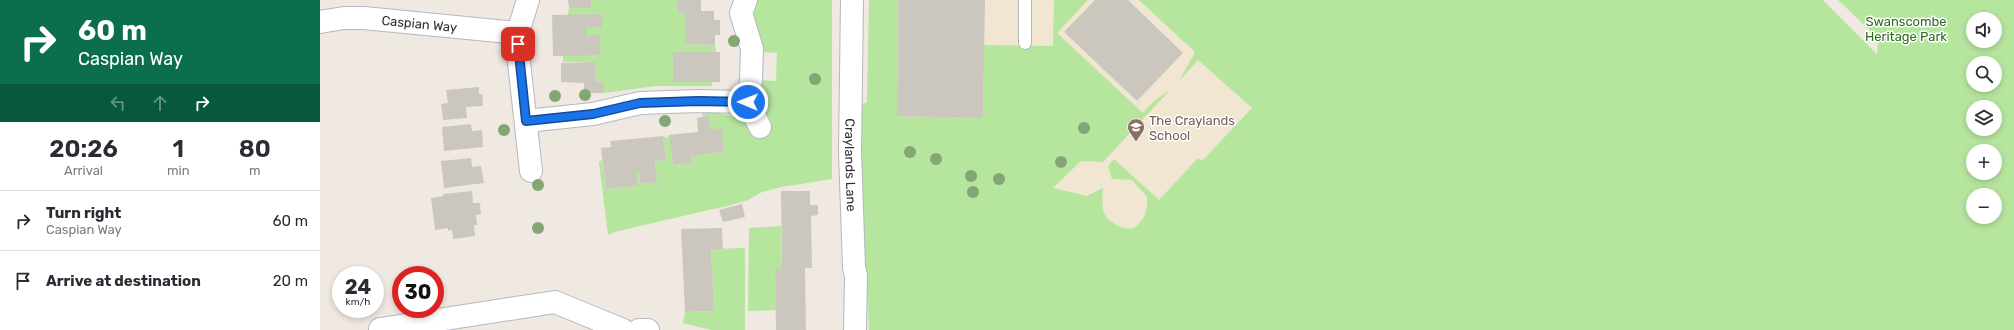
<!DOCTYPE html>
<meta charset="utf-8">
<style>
body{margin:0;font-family:Rubik,sans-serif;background:#f2f2f3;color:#2b2b33;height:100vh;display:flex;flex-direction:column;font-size:15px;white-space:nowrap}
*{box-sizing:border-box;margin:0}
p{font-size:13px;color:#7c7c81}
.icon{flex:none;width:22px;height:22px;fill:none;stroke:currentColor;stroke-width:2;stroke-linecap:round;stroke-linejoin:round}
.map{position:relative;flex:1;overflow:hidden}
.details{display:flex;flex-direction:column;background:#fff;width:320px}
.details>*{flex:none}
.guide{background:#0b6e4f;color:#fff;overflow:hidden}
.buttons{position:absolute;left:1646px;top:12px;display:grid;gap:8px}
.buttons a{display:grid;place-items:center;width:36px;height:36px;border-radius:50%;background:#fff;box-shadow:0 2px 6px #0003;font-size:20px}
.speed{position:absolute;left:12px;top:266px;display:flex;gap:8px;font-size:20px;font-weight:700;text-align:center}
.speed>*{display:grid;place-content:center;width:52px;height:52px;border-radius:50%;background:#fff;box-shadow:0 2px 6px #0003;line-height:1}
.speed small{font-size:10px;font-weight:400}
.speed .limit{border:6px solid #d22;background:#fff;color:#111}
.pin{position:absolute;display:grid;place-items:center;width:34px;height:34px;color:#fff;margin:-17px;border-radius:8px;box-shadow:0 2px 6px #0006}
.me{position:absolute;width:44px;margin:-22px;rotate:271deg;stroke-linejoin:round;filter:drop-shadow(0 0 3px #0008)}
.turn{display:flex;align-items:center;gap:14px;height:84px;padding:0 12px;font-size:18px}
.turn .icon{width:52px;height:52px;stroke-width:2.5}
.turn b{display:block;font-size:28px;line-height:34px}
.lanes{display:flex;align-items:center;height:38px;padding:0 12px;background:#0003;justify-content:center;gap:20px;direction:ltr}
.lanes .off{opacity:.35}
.eta{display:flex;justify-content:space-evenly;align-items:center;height:68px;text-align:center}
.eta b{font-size:24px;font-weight:600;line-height:28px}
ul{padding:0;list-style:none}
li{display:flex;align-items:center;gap:12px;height:60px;padding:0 12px;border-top:1px solid #e1e1e2}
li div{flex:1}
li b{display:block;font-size:15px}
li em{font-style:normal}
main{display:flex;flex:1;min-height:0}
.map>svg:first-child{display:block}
.education{fill:#f0e6d1}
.green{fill:#b6e59e;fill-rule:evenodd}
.building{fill:#cbc7bf}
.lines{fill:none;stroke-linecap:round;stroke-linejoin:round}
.service-casing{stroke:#b4b7c1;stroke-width:14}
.minor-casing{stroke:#b4b7c1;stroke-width:24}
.service{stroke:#fff;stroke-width:12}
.minor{stroke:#fff;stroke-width:22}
.tree{fill:#84a574}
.route-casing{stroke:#114b97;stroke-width:10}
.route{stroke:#1a73e8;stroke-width:7}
.labels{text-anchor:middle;stroke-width:3;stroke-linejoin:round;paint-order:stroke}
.park-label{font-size:13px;fill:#2c6e1b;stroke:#fff}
.street-label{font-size:13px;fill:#2e2e2e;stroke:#fff}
.education-label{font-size:13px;fill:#785e54;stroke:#fff;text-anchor:start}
</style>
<main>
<section class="details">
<div class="guide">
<div class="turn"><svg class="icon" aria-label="right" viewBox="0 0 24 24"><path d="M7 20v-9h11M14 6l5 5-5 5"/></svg><div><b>60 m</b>Caspian Way</div></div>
<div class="lanes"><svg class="icon off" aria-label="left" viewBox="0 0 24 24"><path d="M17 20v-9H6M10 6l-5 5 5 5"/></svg><svg class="icon off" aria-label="ahead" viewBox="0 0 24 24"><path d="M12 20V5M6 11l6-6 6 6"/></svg><svg class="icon" aria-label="right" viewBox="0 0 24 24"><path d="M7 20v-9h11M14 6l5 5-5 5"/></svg></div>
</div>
<div class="eta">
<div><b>20:26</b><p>Arrival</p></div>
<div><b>1</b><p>min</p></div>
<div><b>80</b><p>m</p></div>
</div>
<ul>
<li><svg class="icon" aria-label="right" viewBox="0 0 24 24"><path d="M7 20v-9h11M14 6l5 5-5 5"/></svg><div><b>Turn right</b><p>Caspian Way</p></div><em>60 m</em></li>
<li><svg class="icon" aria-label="arrive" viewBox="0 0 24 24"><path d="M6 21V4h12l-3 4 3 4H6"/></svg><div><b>Arrive at destination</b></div><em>20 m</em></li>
</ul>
</section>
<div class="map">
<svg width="1694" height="330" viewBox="0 0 1694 330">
<rect width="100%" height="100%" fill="#efe9e1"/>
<polygon class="education" points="567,0 1033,0 786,264 767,196 733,188 566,122"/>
<g class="green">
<polygon points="272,0 358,0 358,12 366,13 366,44 395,45 396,52 392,86 336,86 284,93 275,82 275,62 243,62 243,56 280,35 266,35 266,27 282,27 282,14 248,15 249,8 271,8"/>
<path d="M432,0H512V179L462,187L442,192L428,200L411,205L294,232L288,235L279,163L282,159L286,189L318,186L316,172H319L320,184L337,182L335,161L346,160L343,136L347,138L349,135L353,165L372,163L371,156L404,152L402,129L391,130L389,117H383L381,106C395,113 410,115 425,120L439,112V80L456,81L457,53L441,52L428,20Z"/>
<path d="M549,0H578L577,116L663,118L664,45L733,46L734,0H768L737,33L823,113L834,101L850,90L783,162L761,161L733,188L767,196L783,188C782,196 782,206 784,213C787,222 808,233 815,227C826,219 828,209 827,197L812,180L792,179L788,166L794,159L839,200L878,158L882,161L932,108L878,60L859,81L875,52L819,0H1503L1557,54L1558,38L1518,0H1694V330H549L541,173L542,104L547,102ZM1653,19H1675V41H1653ZM1653,63H1675V85H1653ZM1653,107H1675V129H1653ZM1653,151H1675V173H1653ZM1653,195H1675V217H1653Z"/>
<polygon points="461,226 462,269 455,269 456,310 428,311 429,228"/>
<polygon points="425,248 425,330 391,330 363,323 365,312 394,311 391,249"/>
</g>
<g class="building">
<polygon points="248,0 272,0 271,8 249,8"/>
<polygon points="358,0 381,0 381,11 394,11 394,20 400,20 400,35 395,35 395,45 365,44 366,13 358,13"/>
<polygon points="578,0 665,0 663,118 577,116"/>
<polygon points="775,0 808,0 863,53 817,101 744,32"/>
<polygon points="282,14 282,27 266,27 266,35 280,35 280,55 233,56 232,15"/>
<rect x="353" y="52" width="47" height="30"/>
<polygon points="275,62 275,82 284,82 284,93 264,93 264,83 241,82 241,63"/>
<polygon points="159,87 159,94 162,94 163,106 146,107 147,118 123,120 121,104 128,103 126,90"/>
<polygon points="389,116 391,130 402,128 404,152 371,156 372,163 353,165 349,135 378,132 377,118"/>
<polygon points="151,124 152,131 162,130 163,147 124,151 122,127"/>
<polygon points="343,136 346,160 335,161 337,182 320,184 319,172 316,172 318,186 286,189 281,148 291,147 290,141"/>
<polygon points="151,158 152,167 161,166 164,183 124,188 121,161"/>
<polygon points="152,191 153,203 160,203 161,214 156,215 157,225 154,225 155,236 133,239 132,230 128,231 128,228 115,230 111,198 124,196 123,194"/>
<polygon points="461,191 490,191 490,205 498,205 498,215 491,216 492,268 485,268 486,330 456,330 455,269 462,269"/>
<polygon points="422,204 425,217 403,222 399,210"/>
<polygon points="402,228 403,249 391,249 394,311 365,312 361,229"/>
</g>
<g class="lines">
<g class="service-casing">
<polyline id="service" points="705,43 705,0"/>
</g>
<g class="minor-casing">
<g id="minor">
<polyline points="208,0 199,29 197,44 211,171"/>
<polyline points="426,0 421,13 432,49 431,79 428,103 440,127"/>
<path id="s1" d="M532,0L530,152L534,267L536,276L535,330"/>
<path id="s2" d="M0,22L24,18H44L198,33"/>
<polyline points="206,121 273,114 320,103 378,101 428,102"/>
<polyline points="60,329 235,302 303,330"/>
<polyline points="319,330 328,330"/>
</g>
</g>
<use href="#service" class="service"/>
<use href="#minor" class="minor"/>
</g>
<g class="tree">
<circle cx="414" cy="41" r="6"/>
<circle cx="495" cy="79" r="6"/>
<circle cx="265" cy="95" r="6"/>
<circle cx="235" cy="96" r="6"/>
<circle cx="345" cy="121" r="6"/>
<circle cx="764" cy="128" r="6"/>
<circle cx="184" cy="130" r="6"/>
<circle cx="590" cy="152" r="6"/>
<circle cx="616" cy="159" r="6"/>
<circle cx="741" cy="162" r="6"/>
<circle cx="651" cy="176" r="6"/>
<circle cx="679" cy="179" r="6"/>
<circle cx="218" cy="185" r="6"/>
<circle cx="653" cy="192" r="6"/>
<circle cx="218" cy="228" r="6"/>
</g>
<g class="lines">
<g class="route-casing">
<polyline id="route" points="198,44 206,121 273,114 320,103 378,101 428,102"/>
</g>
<use href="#route" class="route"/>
</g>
<defs>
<g id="school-pin" transform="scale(0.9)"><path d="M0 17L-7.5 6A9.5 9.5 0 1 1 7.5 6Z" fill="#8d6e63" stroke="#fff"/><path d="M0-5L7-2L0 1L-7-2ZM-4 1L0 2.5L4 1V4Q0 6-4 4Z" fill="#fff"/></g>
</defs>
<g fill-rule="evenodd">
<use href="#school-pin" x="816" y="127"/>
</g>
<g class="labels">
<g class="park-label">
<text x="1586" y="26">Swanscombe<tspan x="1586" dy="15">Heritage Park</tspan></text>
</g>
<g class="street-label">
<text dy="5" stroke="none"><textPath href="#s2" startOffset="100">Caspian Way</textPath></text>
<text dy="5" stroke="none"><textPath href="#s1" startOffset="165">Craylands Lane</textPath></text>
</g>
<g class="education-label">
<text x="829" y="125">The Craylands<tspan x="829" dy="15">School</tspan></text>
</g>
</g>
</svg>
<div class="buttons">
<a><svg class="icon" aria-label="sound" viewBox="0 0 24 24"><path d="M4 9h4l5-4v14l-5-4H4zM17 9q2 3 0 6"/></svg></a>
<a><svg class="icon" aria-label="search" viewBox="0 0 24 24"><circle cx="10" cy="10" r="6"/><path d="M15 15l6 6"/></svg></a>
<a><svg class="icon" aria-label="layers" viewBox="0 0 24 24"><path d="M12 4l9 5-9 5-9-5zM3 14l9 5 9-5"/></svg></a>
<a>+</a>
<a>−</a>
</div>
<div class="speed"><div>24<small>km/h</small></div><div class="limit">30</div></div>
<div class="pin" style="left:198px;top:44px;background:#d93025"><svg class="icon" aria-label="arrive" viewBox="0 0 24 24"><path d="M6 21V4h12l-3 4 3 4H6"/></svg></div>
<svg class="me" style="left:428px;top:102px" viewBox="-20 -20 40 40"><circle r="17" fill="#1a73e8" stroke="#fff" stroke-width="3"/><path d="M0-11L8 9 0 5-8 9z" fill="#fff"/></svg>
</div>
</main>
